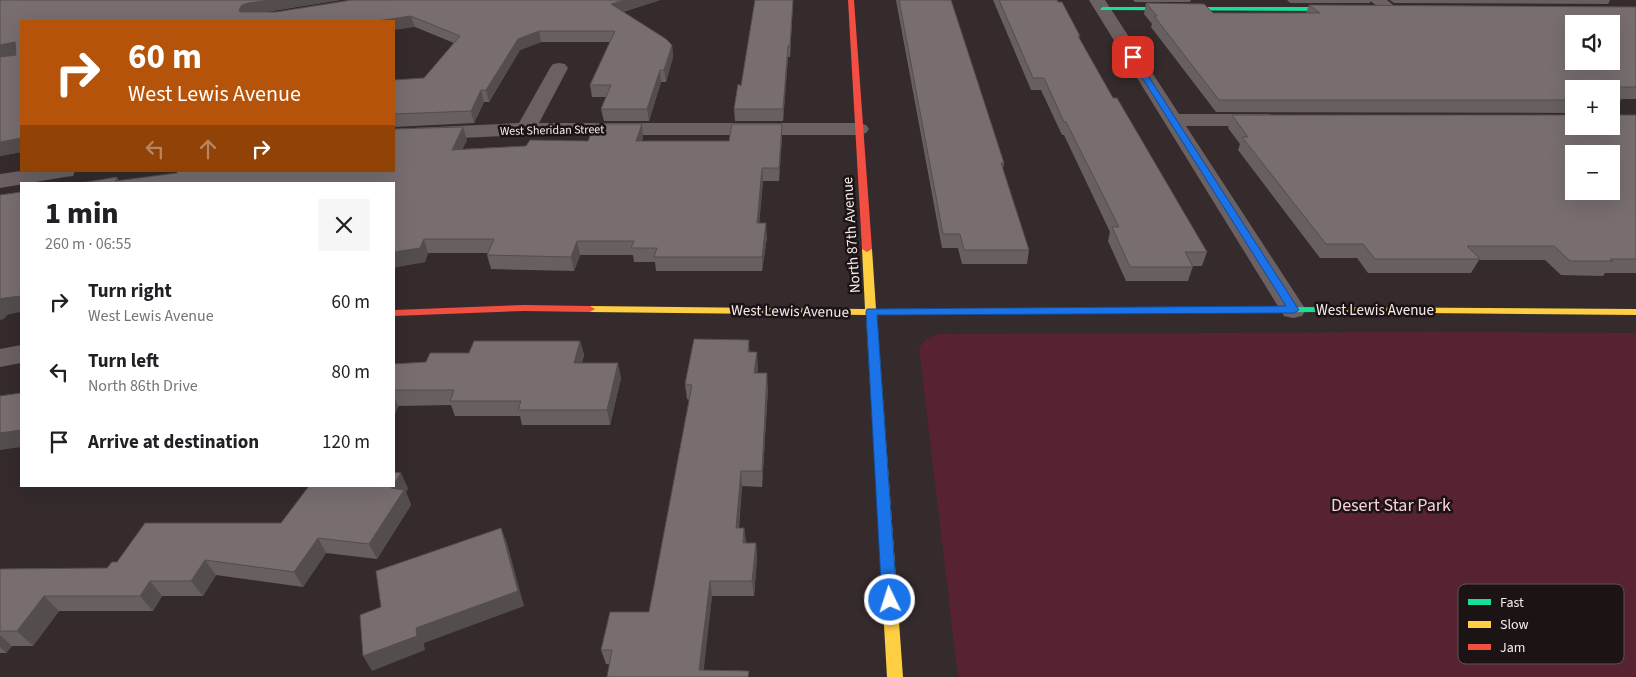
<!DOCTYPE html>
<meta charset="utf-8">
<style>
body{margin:0;font-family:"Source Sans 3",sans-serif;background:#f6f6f6;color:#202124;height:100vh;display:flex;flex-direction:column;font-size:19px;white-space:nowrap}
*{box-sizing:border-box;margin:0}
p{font-size:16px;color:#757577}
.icon{flex:none;width:28px;height:28px;fill:none;stroke:currentColor;stroke-width:2;stroke-linecap:round;stroke-linejoin:round}
.map{position:relative;flex:1;overflow:hidden}
.drawer{position:absolute;left:20px;top:182px;width:375px;height:305px;display:flex;flex-direction:column;background:#fff;border-radius:0px;box-shadow:0 5px 20px #0002}
.drawer>*{flex:none}
.top-card{position:absolute;left:20px;top:20px;width:375px;height:152px;border-radius:0px;box-shadow:0 5px 20px #0002;background:#b45309;color:#fff;overflow:hidden}
.controls{position:absolute;left:1565px;top:15px;display:grid;gap:10px}
.controls a{display:grid;place-items:center;width:55px;height:55px;border-radius:0px;background:#fff;box-shadow:0 5px 20px #0002;font-size:25px}
.pin{position:absolute;display:grid;place-items:center;width:42px;height:42px;color:#fff;margin:-21px;border-radius:10px;box-shadow:0 2px 8px #0006}
.me{position:absolute;width:55px;margin:-28px;rotate:356deg;stroke-linejoin:round;filter:drop-shadow(0 0 4px #0008)}
.turn{display:flex;align-items:center;gap:18px;height:105px;padding:0 25px;font-size:22px}
.turn .icon{width:65px;height:65px;stroke-width:2.5}
.turn b{display:block;font-size:35px;line-height:42px}
.lanes{display:flex;align-items:center;height:48px;padding:0 25px;background:#0003;justify-content:center;gap:25px;direction:ltr}
.lanes .off{opacity:.35}
.round{display:grid;place-items:center;flex:none;width:52px;height:52px;border-radius:0px;background:#f6f6f6}
.head{display:flex;align-items:center;justify-content:space-between;height:85px;padding:0 25px}
h1{font-size:30px;font-weight:800;line-height:38px}
ul{padding:0;list-style:none}
li{display:flex;align-items:center;gap:15px;height:70px;padding:0 25px}
li div{flex:1}
li b{display:block;font-size:19px}
li em{font-style:normal}
.map>svg:first-child{display:block}
.green{fill:#572330}
.lines{fill:none;stroke-linecap:round;stroke-linejoin:round}
.street{fill:#6b6163;fill-rule:evenodd}
.fast{fill:#16e098;fill-rule:evenodd}
.slow{fill:#ffcf43;fill-rule:evenodd}
.jam{fill:#f24e42;fill-rule:evenodd}
.wall{fill:#675f60}
.shaded-wall{fill:#544d4e}
.building{fill:#786e70;stroke:#544d4e;fill-rule:evenodd}
.route{fill:#1a73e8;stroke:#114b97}
.labels{text-anchor:middle;stroke-width:5;stroke-linejoin:round;paint-order:stroke}
.far-street-label{font-size:12px;fill:#f7ebed;stroke:#1b1314}
.street-label{font-size:15px;fill:#f7ebed;stroke:#1b1314}
.near-park-label{font-size:18px;fill:#fbd1d8;stroke:#1b1314}
.key{fill:#1b1314;stroke:#5d5455;stroke-width:1}
.key-label{font-size:14px;fill:#f7ebed}
</style>
<div class="map">
<svg width="1636" height="677" viewBox="0 0 1636 677">
<rect width="100%" height="100%" fill="#352b2d"/>
<polygon class="green" points="1432,332 1636,333 1636,677 958,677 919,348 927,338 939,334"/>
<g class="lines">
<g class="street">
<polygon points="1089,0 1105,0 1179,114 1268,114 1275,116 1278,120 1275,124 1268,126 1186,126 1306,310 1302,316 1293,318 1284,316"/>
<polygon points="1369,0 1387,0 1398,9 1395,12 1385,12"/>
<polygon points="559,63 565,64 568,68 539,123 859,123 866,125 869,129 866,133 859,135 526,135 394,141 394,129 519,123 550,68 553,64"/>
<polygon points="21,171 75,171 73,176 65,177 0,188 0,174"/>
<polygon points="21,345 21,363 0,367 0,349"/>
</g>
<g class="fast">
<polygon points="1103,7 1345,7 1348,9 1345,11 1101,10 1100,9"/>
<polygon points="1326,307 1331,310 1330,312 1009,314 1004,311 1009,308"/>
</g>
<g class="slow">
<polygon points="867,246 872,249 876,309 1009,308 1014,311 1009,314 877,315 903,677 887,677 866,315 590,312 585,309 590,306 865,309 862,249"/>
<polygon points="1326,307 1636,309 1636,315 1322,312 1321,310"/>
</g>
<g class="jam">
<polygon points="848,0 854,0 872,249 867,252 862,249"/>
<polygon points="524,305 590,306 595,309 590,312 524,311 394,316 394,310"/>
</g>
</g>
<g class="wall">
<polygon points="0,0 340,0 266,12 276,12 352,0 660,0 623,12 672,45 673,57 666,82 661,82 649,121 604,121 601,109 606,97 592,97 590,85 610,42 541,42 520,50 489,102 484,102 474,123 394,127 394,80 424,78 454,43 415,27 21,21 21,152 0,156"/>
<polygon points="755,0 793,0 790,57 788,57 783,121 735,121 734,109 741,86"/>
<polygon points="896,0 951,0 1004,163 1003,169 1029,250 1027,264 962,264 958,248 942,248"/>
<polygon points="993,0 1057,0 1080,36 1079,38 1113,98 1207,252 1202,266 1193,266 1188,281 1126,281 1108,241 1110,232 1064,135 1062,135 1041,90 1031,90"/>
<polygon points="1133,0 1191,0 1190,2 1135,2"/>
<polygon points="1287,0 1371,0 1370,3 1290,3"/>
<polygon points="1390,0 1610,0 1608,4 1394,3"/>
<polygon points="1146,3 1213,13 1306,13 1309,5 1636,7 1636,99 1621,99 1617,106 1618,115 1636,115 1636,273 1605,273 1603,276 1561,275 1545,260 1479,260 1471,273 1368,273 1357,258 1320,258 1238,150 1240,144 1228,128 1232,115 1611,126 1611,89 1574,89 1574,113 1216,112 1151,27 1152,24 1144,14"/>
<polygon points="642,124 643,137 642,141 729,141 782,124 782,137 779,181 763,181 759,223 767,237 762,271 656,271 655,262 634,262 633,255 580,255 574,271 491,269 487,255 488,253 428,253 425,262 396,267 394,184 75,184 117,177 119,181 177,173 467,140 462,149 526,146 588,141"/>
<polygon points="580,341 584,355 582,363 621,378 610,425 522,425 520,416 455,416 451,405 398,406 394,416 394,364 426,362 469,353"/>
<polygon points="750,352 758,367 757,373 768,388 762,487 742,486 739,528 744,528 746,543 756,543 757,558 754,596 712,596 703,670 749,677 606,664 601,650 649,612 689,400 687,399 685,384"/>
<polygon points="408,488 406,492 411,505 377,559 326,553 303,587 216,575 203,596 162,596 153,611 59,611 33,646 12,646 6,653 0,653 0,569 107,568 281,523"/>
</g>
<g class="shaded-wall">
<polygon points="270,0 340,0 253,14 246,16 239,10 242,5 248,3"/>
<polygon points="625,0 660,0 613,15 611,4"/>
<polygon points="793,0 790,57 790,46"/>
<polygon points="411,16 415,27 394,30 394,21 376,21"/>
<polygon points="539,31 541,42 520,50 489,102 486,90 518,39"/>
<polygon points="15,42 21,54 0,58 0,45"/>
<polygon points="672,45 673,57 666,82 664,70"/>
<polygon points="788,46 788,57 783,121 783,109"/>
<polygon points="660,70 661,82 649,121 647,109"/>
<polygon points="481,90 484,102 474,123 471,111"/>
<polygon points="642,124 643,137 638,154 636,141"/>
<polygon points="782,124 782,137 779,181 779,168"/>
<polygon points="463,127 467,140 456,163 452,150"/>
<polygon points="21,138 21,152 0,156 0,142"/>
<polygon points="762,168 763,181 758,237 757,223"/>
<polygon points="766,223 767,237 762,271 762,257"/>
<polygon points="424,239 428,253 425,262 396,267 394,272 394,252"/>
<polygon points="577,241 580,255 574,271 571,257"/>
<polygon points="21,296 21,312 15,313 7,315 4,319 0,320 0,299 4,298"/>
<polygon points="749,340 750,355 748,352"/>
<polygon points="580,341 584,355 577,378 574,363"/>
<polygon points="757,352 758,367 755,388 754,373"/>
<polygon points="618,363 621,378 610,425 607,410"/>
<polygon points="767,373 768,388 762,487 762,471"/>
<polygon points="394,396 398,406 394,416"/>
<polygon points="21,430 21,447 0,450 0,433"/>
<polygon points="741,471 742,486 737,543 736,528"/>
<polygon points="401,473 408,488 406,492 411,505 377,559 369,544 391,488 392,486 394,486 394,484"/>
<polygon points="501,528 507,543 524,606 424,643 425,650 372,671 363,656 416,628"/>
<polygon points="744,528 746,543 743,543"/>
<polygon points="318,538 326,553 303,587 294,572"/>
<polygon points="756,543 757,558 754,596 752,581"/>
<polygon points="205,560 216,575 203,596 191,581"/>
<polygon points="150,581 162,596 153,611 140,596"/>
<polygon points="710,581 712,596 703,677 699,670"/>
<polygon points="44,596 59,611 33,646 17,631"/>
<polygon points="0,635 12,646 6,653 0,647"/>
</g>
<g class="building">
<polygon points="0,0 270,0 248,3 242,5 239,10 240,12 276,12 352,0 625,0 611,4 666,39 672,45 664,70 660,70 647,109 601,109 611,85 590,85 615,31 539,31 518,39 486,90 481,90 471,111 394,114 394,80 424,78 460,36 411,16 376,21 21,21 21,138 0,142 0,57 16,55 15,42 0,45"/>
<polygon points="755,0 793,0 790,46 788,46 783,109 734,109 738,84 741,86"/>
<polygon points="899,0 951,0 1004,163 1001,163 1029,250 964,250 960,234 943,234"/>
<polygon points="999,0 1057,0 1058,2 1062,2 1080,36 1078,36 1113,98 1117,98 1207,252 1185,252 1193,267 1130,267 1112,227 1119,227 1066,122 1064,122 1044,78 1033,78"/>
<path d="M1146,3L1204,4L1213,13H1320L1309,5L1636,7V87H1601L1604,89H1574V100H1219L1154,16H1157ZM1574,24H1611V61H1574Z"/>
<path d="M1611,93L1621,100L1617,102L1618,115H1636V259H1610L1613,261H1570L1554,246H1467L1480,259H1375L1363,244H1326L1242,137H1248L1232,115H1574V126H1611ZM1574,154H1611V191H1574Z"/>
<polygon points="595,124 642,124 636,141 729,141 732,124 782,124 779,168 762,168 757,223 766,223 762,257 654,257 657,248 631,248 634,241 577,241 571,257 487,255 494,239 424,239 420,248 394,252 394,184 75,184 117,177 115,181 177,173 177,171 394,171 394,129 463,127 452,150 526,146 530,140 588,141"/>
<polygon points="21,192 21,296 4,298 0,299 0,195"/>
<polygon points="694,339 749,340 748,352 757,352 754,373 767,373 762,471 741,471 736,528 744,528 743,543 756,543 752,581 710,581 699,670 749,671 748,677 607,677 612,650 601,650 610,612 649,612 692,385 685,384"/>
<polygon points="474,341 580,341 574,363 618,363 607,410 518,410 521,401 450,401 454,390 394,390 394,364 426,362 430,353 469,353"/>
<polygon points="21,393 21,430 0,433 0,396"/>
<polygon points="394,472 401,473 394,484"/>
<polygon points="309,486 392,486 391,488 404,490 369,544 318,538 294,572 205,560 191,581 150,581 140,596 44,596 17,631 0,631 0,569 107,568 112,562 117,562 145,523 281,523"/>
<polygon points="501,528 518,591 416,628 417,636 363,656 360,615 381,607 376,571"/>
</g>
<polygon class="route" points="1130,55 1136,57 1299,310 1294,313 877,315 897,600 895,605 890,607 884,605 882,600 866,312 867,309 1286,306 1129,57"/>
<g class="labels">
<g class="far-street-label">
<text transform="translate(552 130) rotate(-1)" y="4">West Sheridan Street</text>
</g>
<g class="street-label">
<text transform="translate(851 235) rotate(-94)" y="5">North 87th Avenue</text>
<text x="1375" y="315">West Lewis Avenue</text>
<text transform="translate(790 311) rotate(1)" y="5">West Lewis Avenue</text>
</g>
<g class="near-park-label">
<text x="1391" y="511">Desert Star Park</text>
</g>
</g>
<rect x="1458" y="584" width="166" height="80" rx="8" class="key"/>
<rect x="1468" y="599" width="23" height="6" fill="#16e098"/>
<rect x="1468" y="621" width="23" height="7" fill="#ffcf43"/>
<rect x="1468" y="644" width="23" height="6" fill="#f24e42"/>
<g class="key-label">
<text x="1500" y="607">Fast</text>
<text x="1500" y="629">Slow</text>
<text x="1500" y="652">Jam</text>
</g>
</svg>
<div class="controls">
<a><svg class="icon" aria-label="sound" viewBox="0 0 24 24"><path d="M4 9h4l5-4v14l-5-4H4zM17 9q2 3 0 6"/></svg></a>
<a>+</a>
<a>−</a>
</div>
<div class="pin" style="left:1133px;top:57px;background:#d93025"><svg class="icon" aria-label="arrive" viewBox="0 0 24 24"><path d="M6 21V4h12l-3 4 3 4H6"/></svg></div>
<svg class="me" style="left:890px;top:600px" viewBox="-20 -20 40 40"><circle r="17" fill="#1a73e8" stroke="#fff" stroke-width="3"/><path d="M0-11L8 9 0 5-8 9z" fill="#fff"/></svg>
<div class="top-card">
<div class="turn"><svg class="icon" aria-label="right" viewBox="0 0 24 24"><path d="M7 20v-9h11M14 6l5 5-5 5"/></svg><div><b>60 m</b>West Lewis Avenue</div></div>
<div class="lanes"><svg class="icon off" aria-label="left" viewBox="0 0 24 24"><path d="M17 20v-9H6M10 6l-5 5 5 5"/></svg><svg class="icon off" aria-label="ahead" viewBox="0 0 24 24"><path d="M12 20V5M6 11l6-6 6 6"/></svg><svg class="icon" aria-label="right" viewBox="0 0 24 24"><path d="M7 20v-9h11M14 6l5 5-5 5"/></svg></div>
</div>
<section class="drawer">
<div class="head"><div><h1>1 min</h1><p>260 m · 06:55</p></div><a class="round"><svg class="icon" aria-label="close" viewBox="0 0 24 24"><path d="M6 6l12 12M18 6L6 18"/></svg></a></div>
<ul>
<li><svg class="icon" aria-label="right" viewBox="0 0 24 24"><path d="M7 20v-9h11M14 6l5 5-5 5"/></svg><div><b>Turn right</b><p>West Lewis Avenue</p></div><em>60 m</em></li>
<li><svg class="icon" aria-label="left" viewBox="0 0 24 24"><path d="M17 20v-9H6M10 6l-5 5 5 5"/></svg><div><b>Turn left</b><p>North 86th Drive</p></div><em>80 m</em></li>
<li><svg class="icon" aria-label="arrive" viewBox="0 0 24 24"><path d="M6 21V4h12l-3 4 3 4H6"/></svg><div><b>Arrive at destination</b></div><em>120 m</em></li>
</ul>
</section>
</div>
